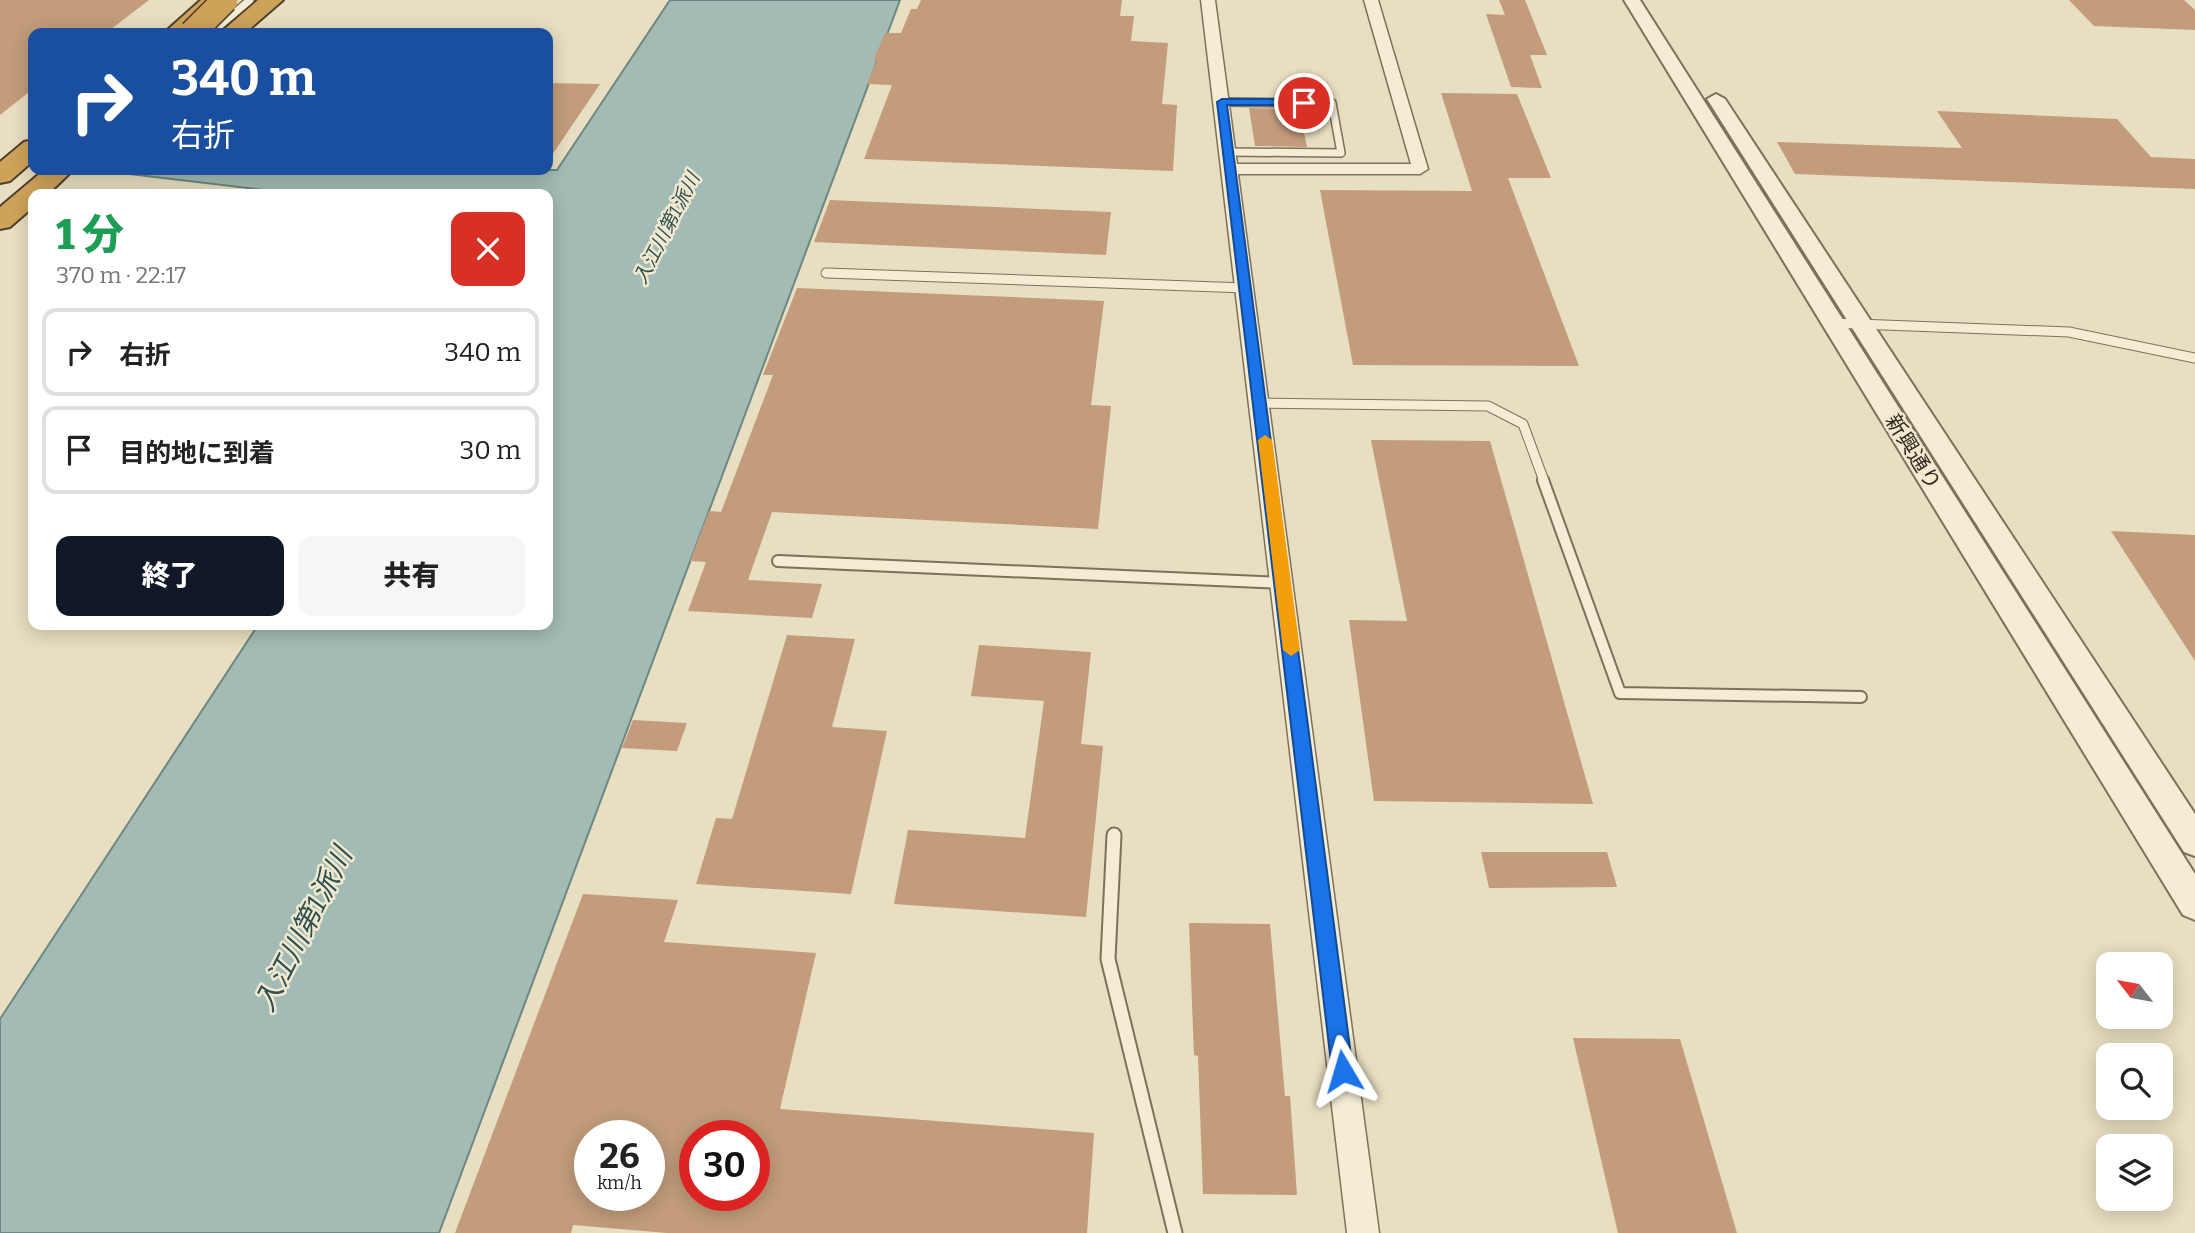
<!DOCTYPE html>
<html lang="ja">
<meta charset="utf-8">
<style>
body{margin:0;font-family:Bitter,"Noto Sans JP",serif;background:#f6f6f6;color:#222;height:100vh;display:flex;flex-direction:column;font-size:26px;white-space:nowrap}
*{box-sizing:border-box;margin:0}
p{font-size:23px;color:#767676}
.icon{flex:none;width:38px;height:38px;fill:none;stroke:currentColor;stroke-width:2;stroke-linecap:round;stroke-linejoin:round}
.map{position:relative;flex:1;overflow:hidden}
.sheet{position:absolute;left:28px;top:189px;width:525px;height:441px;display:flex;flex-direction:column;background:#fff;border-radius:14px;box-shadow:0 4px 18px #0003}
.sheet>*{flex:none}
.guide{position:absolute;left:28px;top:28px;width:525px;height:147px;border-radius:14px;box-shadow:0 4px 18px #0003;background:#1a4fa0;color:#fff;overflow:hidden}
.needle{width:46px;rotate:301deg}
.buttons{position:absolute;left:2096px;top:952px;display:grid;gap:14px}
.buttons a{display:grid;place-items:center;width:77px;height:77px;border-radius:14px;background:#fff;box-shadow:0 4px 18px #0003;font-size:35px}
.speed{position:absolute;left:574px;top:1120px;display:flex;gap:14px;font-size:35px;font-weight:700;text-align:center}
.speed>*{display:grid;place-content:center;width:91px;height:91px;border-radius:50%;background:#fff;box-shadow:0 4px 18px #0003;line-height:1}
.speed small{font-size:18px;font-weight:400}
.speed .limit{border:10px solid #d22;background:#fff;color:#111}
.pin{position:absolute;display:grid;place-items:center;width:60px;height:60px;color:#fff;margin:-30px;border:4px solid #fff;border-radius:50%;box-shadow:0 2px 7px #0007}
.me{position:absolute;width:77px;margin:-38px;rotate:353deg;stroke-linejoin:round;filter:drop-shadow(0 0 5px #0008)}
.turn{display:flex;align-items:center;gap:24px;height:147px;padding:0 28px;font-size:32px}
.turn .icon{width:91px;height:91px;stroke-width:2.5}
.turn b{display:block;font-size:49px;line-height:60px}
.round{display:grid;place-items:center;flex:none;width:74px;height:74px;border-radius:14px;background:#f6f6f6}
.summary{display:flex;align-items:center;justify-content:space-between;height:119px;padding:0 28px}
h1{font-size:42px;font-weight:800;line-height:52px;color:#1e9e55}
.button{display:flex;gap:14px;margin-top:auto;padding:14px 28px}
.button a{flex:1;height:80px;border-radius:14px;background:#111827;color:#fff;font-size:28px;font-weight:800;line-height:80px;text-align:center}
.button a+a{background:#f6f6f6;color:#222}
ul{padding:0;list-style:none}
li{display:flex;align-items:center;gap:21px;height:88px;margin:0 14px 10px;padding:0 14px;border:4px solid #e0e0e0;border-radius:14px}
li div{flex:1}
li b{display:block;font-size:26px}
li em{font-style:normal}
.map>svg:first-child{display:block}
.water{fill:#a3bbb5;stroke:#6c8882;stroke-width:2}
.building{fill:#c29c7b;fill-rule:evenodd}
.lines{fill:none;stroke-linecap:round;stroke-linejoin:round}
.service-far3-casing{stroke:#7f705b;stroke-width:10}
.service-far2-casing{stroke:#7f705b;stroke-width:11}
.service-far1-casing{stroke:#7f705b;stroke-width:14}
.service-casing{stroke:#7f705b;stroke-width:17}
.minor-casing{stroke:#7f705b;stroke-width:3}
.tertiary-casing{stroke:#7f705b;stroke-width:4}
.motorway-casing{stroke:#4e3f2f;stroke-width:4}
.service-far3{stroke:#f4ecd3;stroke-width:7}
.service-far2{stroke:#f4ecd3;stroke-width:9}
.service-far1{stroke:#f4ecd3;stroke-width:10}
.service{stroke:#f4ecd3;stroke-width:13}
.minor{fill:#f4ecd3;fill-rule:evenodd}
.tertiary{fill:#f4ecd3;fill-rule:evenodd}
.motorway{fill:#cfa25a;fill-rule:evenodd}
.motorway-bridge-casing{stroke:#4e3f2f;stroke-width:28;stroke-linecap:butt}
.motorway-bridge{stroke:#cfa25a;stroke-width:25}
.route{fill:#1a73e8;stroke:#114b97;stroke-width:2}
.slow{fill:#f59e0b}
.labels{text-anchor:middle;stroke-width:5;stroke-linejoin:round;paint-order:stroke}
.far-water-label{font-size:19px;font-style:italic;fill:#2e4f4f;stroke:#f0e9d0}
.street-label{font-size:21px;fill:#31281d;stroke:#f0e9d0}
.near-water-label{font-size:28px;font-style:italic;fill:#2e4f4f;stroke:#f0e9d0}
</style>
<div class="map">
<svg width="2195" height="1233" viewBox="0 0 2195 1233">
<rect width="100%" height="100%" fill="#e8dec1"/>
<polygon class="water" points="670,0 900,0 439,1233 0,1233 0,1019 258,625 548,625 548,194 298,194 96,170 557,170"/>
<g class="building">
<polygon points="0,0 149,0 106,33 33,33 33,89 0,115"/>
<polygon points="921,0 1122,0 1120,16 1134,16 1131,41 1168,43 1162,104 1177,105 1173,171 864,159 892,85 867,84 877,61 873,61 885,33 901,33 911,9 917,9"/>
<polygon points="1499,0 1525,0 1547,55 1530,55 1542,88 1511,87 1486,14 1505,15"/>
<polygon points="2069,0 2184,0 2195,10 2195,30 2094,26"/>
<polygon points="548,83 600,84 548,161"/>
<polygon points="1441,93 1517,94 1551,178 1508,178 1579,366 1353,365 1320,190 1472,191"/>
<polygon points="1249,108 1299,109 1307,147 1255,146"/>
<polygon points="1937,111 2117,119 2151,157 2195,159 2195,189 1795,174 1777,142 1962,148"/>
<polygon points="830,200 853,201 1111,212 1106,255 814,242"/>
<polygon points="797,288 1104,301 1091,405 1111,406 1098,529 772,512 748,580 822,584 812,618 688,611 706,562 690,561 709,511 721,512 773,375 763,375"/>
<polygon points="1371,440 1490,441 1593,804 1374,801 1349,620 1407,621"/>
<polygon points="2111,531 2195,535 2195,661"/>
<polygon points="787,635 855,639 832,727 887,731 851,894 696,884 716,818 732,819"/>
<polygon points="979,645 1091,652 1081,744 1103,746 1086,917 894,904 908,830 1025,838 1044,701 971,696"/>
<polygon points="633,720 687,723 677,751 622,748"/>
<polygon points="1481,852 1607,852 1617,887 1489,888"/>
<path d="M583,894L678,900L664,942L816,953L780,1109L1094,1133L1087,1233H667L573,1225L571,1233H455ZM590,1136H649V1195H590ZM695,1136H754V1195H695Z"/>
<polygon points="1189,923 1270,924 1285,1096 1290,1096 1297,1195 1203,1194 1198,1056 1194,1055"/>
<polygon points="1573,1038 1680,1039 1737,1233 1618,1233"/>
</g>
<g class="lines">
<g class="service-far3-casing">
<g id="service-far3">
<polyline points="211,33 250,0"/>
<polyline points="1222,102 1332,103 1341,153 1228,152"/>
</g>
</g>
<g class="service-far2-casing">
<g id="service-far2">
<polyline points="826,273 1246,288"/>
<polyline points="1832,323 2069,332 2195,358"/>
<polyline points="1260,403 1488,406 1523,424 1544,481"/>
</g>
</g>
<g class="service-far1-casing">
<g id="service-far1">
<polyline points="1543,480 1620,693 1861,697"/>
<polyline points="778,561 1283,583"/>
</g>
</g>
<g class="service-casing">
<polyline id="service" points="1114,835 1108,959 1175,1233"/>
</g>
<g class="minor-casing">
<polygon id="minor" points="1201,0 1215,0 1237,164 1411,164 1364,0 1378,0 1428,169 1420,174 1238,174 1379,1233 1347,1233"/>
</g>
<g class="tertiary-casing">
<g id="tertiary">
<polygon points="1624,0 1640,0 2195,874 2195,920 2183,915"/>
<polygon points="1716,94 1725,99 2195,814 2195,856 2184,852 1707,99"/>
</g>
</g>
<g class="motorway-casing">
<g id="motorway">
<polygon points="201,0 226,0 189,33 164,33"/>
<polygon points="258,0 283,0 245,33 220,33"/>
<polygon points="33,140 33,161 10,181 0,183 0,162 24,142"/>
<polygon points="44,170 73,170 48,194 33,194 33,207 10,227 0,229 0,207"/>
</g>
</g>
<use href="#service-far3" class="service-far3"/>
<use href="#service-far2" class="service-far2"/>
<use href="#service-far1" class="service-far1"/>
<use href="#service" class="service"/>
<use href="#minor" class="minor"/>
<use href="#tertiary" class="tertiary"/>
<use href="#motorway" class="motorway"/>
<g class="motorway-bridge-casing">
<polyline id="motorway-bridge" points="192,33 225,0"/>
</g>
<use href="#motorway-bridge" class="motorway-bridge"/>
</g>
<polygon class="route" points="1304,99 1309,103 1308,105 1227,105 1353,1071 1350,1078 1343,1081 1335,1078 1332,1071 1217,102 1222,99"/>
<polygon class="slow" points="1265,435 1272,440 1300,650 1291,656 1283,650 1258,440"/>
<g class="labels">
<g class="far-water-label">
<text transform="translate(666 228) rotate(-63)" y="7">入江川第1派川</text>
</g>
<g class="street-label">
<text transform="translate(1913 452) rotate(58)" y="7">新興通り</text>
</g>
<g class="near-water-label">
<text transform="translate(303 929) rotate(-63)" y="10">入江川第1派川</text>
</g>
</g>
</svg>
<div class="buttons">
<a><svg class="needle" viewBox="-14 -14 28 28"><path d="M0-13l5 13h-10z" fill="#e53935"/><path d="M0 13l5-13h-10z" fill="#767676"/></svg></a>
<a><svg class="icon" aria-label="search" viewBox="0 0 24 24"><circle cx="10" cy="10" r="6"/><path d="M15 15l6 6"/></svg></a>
<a><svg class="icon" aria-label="layers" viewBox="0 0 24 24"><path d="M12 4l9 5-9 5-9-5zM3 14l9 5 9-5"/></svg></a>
</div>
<div class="speed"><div>26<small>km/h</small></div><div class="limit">30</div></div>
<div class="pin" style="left:1304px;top:103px;background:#d93025"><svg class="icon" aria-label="arrive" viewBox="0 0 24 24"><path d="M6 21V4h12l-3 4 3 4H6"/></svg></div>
<svg class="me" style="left:1343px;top:1071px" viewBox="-20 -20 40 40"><path d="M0-17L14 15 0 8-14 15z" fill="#1a73e8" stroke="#fff" stroke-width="4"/></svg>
<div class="guide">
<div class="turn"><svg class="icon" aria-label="right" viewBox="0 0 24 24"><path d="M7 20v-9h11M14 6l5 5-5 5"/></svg><div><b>340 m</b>右折</div></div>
</div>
<section class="sheet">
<div class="summary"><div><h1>1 分</h1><p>370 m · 22:17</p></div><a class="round" style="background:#d93025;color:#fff"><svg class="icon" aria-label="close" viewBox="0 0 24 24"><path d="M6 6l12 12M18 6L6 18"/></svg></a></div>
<ul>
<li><svg class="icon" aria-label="right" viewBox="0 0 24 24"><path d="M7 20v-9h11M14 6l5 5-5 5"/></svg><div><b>右折</b></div><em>340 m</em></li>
<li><svg class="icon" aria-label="arrive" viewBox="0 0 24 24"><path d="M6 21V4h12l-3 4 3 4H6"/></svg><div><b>目的地に到着</b></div><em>30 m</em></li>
</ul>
<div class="button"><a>終了</a><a>共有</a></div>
</section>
</div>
